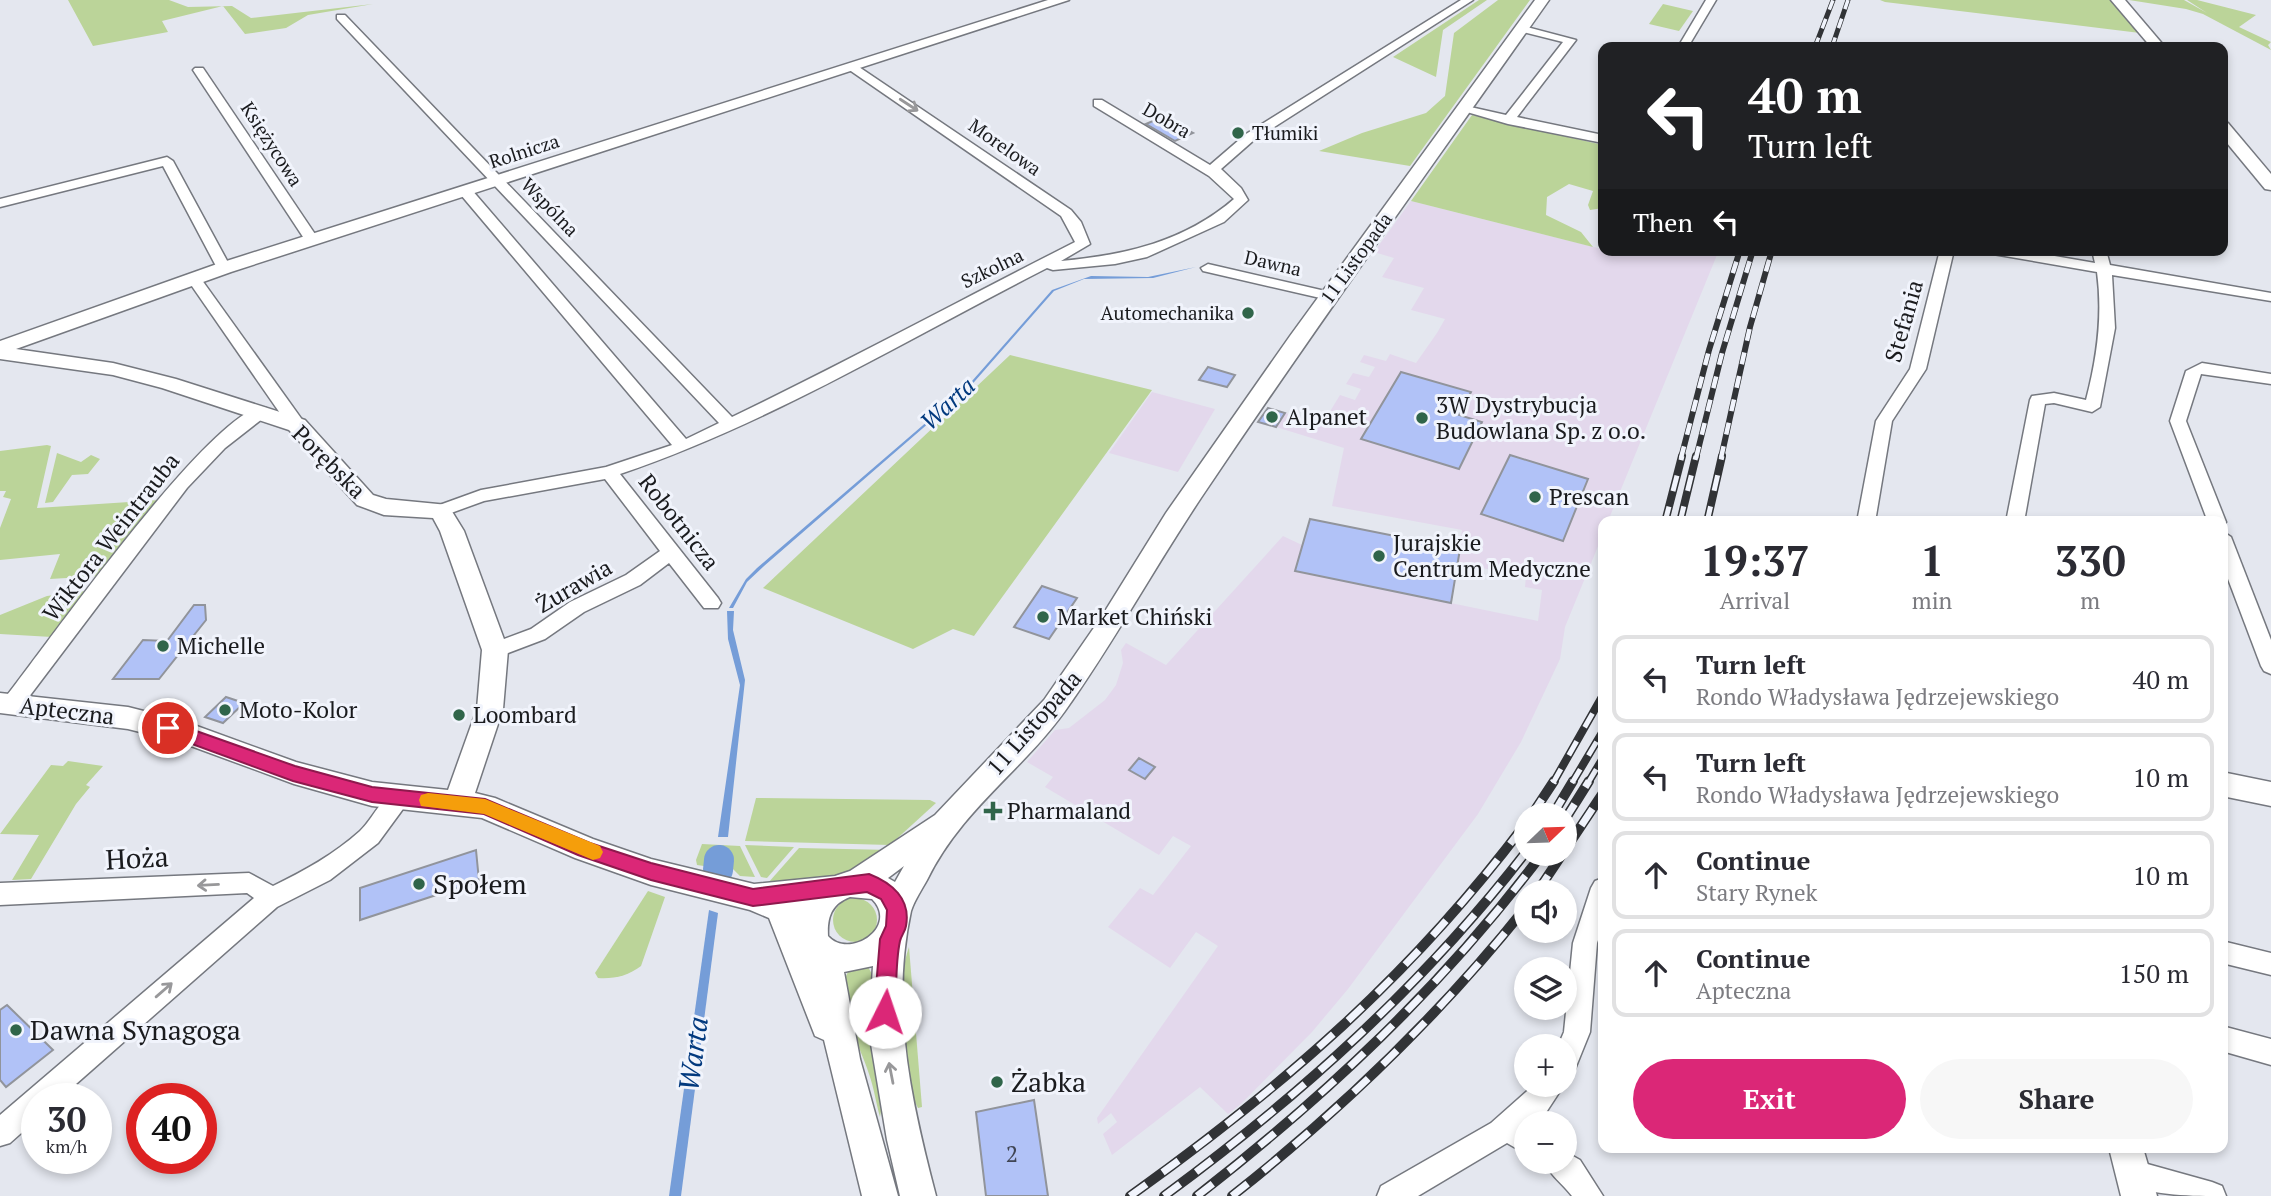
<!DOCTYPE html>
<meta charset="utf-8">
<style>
body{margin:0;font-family:"PT Serif",serif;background:#f7f7f7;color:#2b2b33;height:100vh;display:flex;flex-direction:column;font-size:26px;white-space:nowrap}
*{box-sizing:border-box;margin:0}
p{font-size:23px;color:#7c7c81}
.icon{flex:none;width:38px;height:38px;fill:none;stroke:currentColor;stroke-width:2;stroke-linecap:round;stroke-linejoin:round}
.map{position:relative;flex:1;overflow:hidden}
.sheet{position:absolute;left:1598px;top:516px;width:630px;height:637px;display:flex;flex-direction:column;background:#fff;border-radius:14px;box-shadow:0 4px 10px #0003}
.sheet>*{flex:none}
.guide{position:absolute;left:1598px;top:42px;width:630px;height:214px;border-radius:14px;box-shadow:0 4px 10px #0003;background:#202124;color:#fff;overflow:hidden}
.needle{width:46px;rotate:67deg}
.buttons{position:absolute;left:1514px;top:803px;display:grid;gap:14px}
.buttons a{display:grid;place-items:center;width:63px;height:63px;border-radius:50%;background:#fff;box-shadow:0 4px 10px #0003;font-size:35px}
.speed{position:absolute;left:21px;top:1083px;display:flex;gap:14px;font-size:35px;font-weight:700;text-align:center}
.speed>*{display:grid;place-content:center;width:91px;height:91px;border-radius:50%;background:#fff;box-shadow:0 4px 10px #0003;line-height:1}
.speed small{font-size:18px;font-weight:400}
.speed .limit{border:10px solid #d22;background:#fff;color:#111}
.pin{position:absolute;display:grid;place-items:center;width:60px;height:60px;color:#fff;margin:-30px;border:4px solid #fff;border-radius:50%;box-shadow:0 2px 7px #0007}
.me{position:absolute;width:77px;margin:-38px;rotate:4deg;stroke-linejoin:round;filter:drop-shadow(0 0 5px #0008)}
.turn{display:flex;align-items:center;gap:24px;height:147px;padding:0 35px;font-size:32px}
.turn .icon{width:91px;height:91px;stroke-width:2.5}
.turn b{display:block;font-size:49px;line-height:60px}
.then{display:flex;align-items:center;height:66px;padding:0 35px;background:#0003;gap:14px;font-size:26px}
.eta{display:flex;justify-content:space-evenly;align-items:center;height:119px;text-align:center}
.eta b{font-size:42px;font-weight:700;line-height:49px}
.button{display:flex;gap:14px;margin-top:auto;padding:14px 35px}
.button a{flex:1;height:80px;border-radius:42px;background:#db2777;color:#fff;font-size:28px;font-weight:700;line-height:80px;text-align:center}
.button a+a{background:#f7f7f7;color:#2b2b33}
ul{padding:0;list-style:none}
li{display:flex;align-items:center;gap:21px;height:88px;margin:0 14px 10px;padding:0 21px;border:4px solid #e1e1e2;border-radius:14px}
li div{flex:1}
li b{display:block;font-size:26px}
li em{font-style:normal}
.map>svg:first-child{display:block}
.industrial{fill:#e3d8ec}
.green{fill:#bbd499}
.water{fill:#759dd8}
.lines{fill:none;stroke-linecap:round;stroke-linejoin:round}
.river{stroke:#759dd8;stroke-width:30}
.building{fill:#b1c2f7;stroke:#91949b;stroke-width:2}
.minor-casing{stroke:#75787f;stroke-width:3}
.tertiary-casing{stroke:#75787f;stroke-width:3}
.minor{fill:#fff;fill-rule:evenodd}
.tertiary{fill:#fff;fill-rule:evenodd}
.rail-far3-casing{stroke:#313336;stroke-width:5}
.rail-far2-casing{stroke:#313336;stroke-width:6}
.rail-far1-casing{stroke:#313336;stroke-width:8}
.rail-casing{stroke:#313336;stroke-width:10}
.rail-far3{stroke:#f1f4fc;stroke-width:3.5;stroke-dasharray:10;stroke-linecap:butt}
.rail-far2{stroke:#f1f4fc;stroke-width:4.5;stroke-dasharray:12;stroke-linecap:butt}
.rail-far1{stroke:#f1f4fc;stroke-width:5;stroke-dasharray:16;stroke-linecap:butt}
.rail{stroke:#f1f4fc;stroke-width:7;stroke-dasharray:20;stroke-linecap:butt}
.oneway{stroke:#98989a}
.route{fill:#db2777;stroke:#8e194d;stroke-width:2}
.slow{fill:#f59e0b}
.poi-dot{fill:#30654a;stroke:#f1f4fc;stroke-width:2.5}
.labels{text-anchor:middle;stroke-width:6;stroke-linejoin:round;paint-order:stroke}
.far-street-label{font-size:19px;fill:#1a1b1e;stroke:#f1f4fc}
.far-poi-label{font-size:19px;fill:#1a1b1e;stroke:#f1f4fc;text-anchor:start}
.street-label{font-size:23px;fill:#1a1b1e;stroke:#f1f4fc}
.poi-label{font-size:23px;fill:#1a1b1e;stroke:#f1f4fc;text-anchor:start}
.near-number-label{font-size:23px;fill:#404554}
.water-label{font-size:24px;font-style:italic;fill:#02397e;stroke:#f1f4fc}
.near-street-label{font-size:28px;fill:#1a1b1e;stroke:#f1f4fc}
.near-poi-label{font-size:28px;fill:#1a1b1e;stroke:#f1f4fc;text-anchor:start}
.near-water-label{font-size:28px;font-style:italic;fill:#02397e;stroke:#f1f4fc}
</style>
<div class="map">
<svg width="2271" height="1196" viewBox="0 0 2271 1196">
<rect width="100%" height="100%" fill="#e4e7ef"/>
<g class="industrial">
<polygon points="1411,201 1622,254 1626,250 1719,250 1608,521 1603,522 1603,534 1565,627 1560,659 1521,742 1478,814 1348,989 1312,1032 1241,1104 1228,1114 1200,1087 1112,1155 1103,1134 1117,1122 1111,1113 1098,1124 1097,1118 1218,946 1196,932 1170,968 1108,927 1140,888 1153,895 1191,846 1173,836 1159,855 1045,787 1053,777 1027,762 1055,730 1069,728 1105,700 1116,685 1123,663 1121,650 1126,643 1166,665 1283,536 1302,545 1295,571 1538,621 1542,590 1525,587 1526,577 1458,563 1462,530 1332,506 1344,448 1276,427 1285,413 1307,419 1311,414 1326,418 1340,395 1355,400 1361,389 1346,384 1353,373 1369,377 1375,367 1360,362 1364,355 1386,361 1390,354 1416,363 1437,333 1445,319 1411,310 1424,288 1382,277 1394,258 1374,252"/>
<polygon points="1152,392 1215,409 1178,472 1109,453"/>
</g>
<g class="green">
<polygon points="68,0 169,0 188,7 232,6 251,18 373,4 308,15 286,28 245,34 223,6 162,21 168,32 93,46"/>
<polygon points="1479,0 1487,0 1443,30 1436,77 1393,57"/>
<polygon points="1498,0 1530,0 1410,166 1319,151 1362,133 1426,113 1445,96 1454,33"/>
<polygon points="1880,0 2111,0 2140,33 1885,2"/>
<polygon points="2129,0 2184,0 2207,13 2187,0 2197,0 2256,15 2239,27 2271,42 2268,45 2271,50 2203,14 2186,9"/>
<polygon points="1663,4 1693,11 1679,31 1649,24"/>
<polygon points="1472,115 1603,145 1603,208 1590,210 1588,205 1593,191 1569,184 1547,197 1546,215 1581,232 1593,247 1411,201"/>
<polygon points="1010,355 1152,390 974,636 953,629 913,649 763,588"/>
<polygon points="47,445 51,446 37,508 160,500 100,576 50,579 60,554 0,560 0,528 11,499 3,497 6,491 0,491 0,451"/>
<polygon points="57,453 81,462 91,455 100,459 88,474 72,475 53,502 45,503"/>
<polygon points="86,591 52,637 0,634 0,615 47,596"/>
<polygon points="68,761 103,766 86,785 90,787 76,804 31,879 12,880 39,835 0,834 51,765 63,766"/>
<polygon points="756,798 930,800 936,803 890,845 745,841"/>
<polygon points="702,844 740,846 755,877 740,876 727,863 716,862 711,867 697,865 696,860"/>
<polygon points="745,845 794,847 767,878 761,877"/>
<polygon points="799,848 892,850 837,879 768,883"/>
<path d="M648,891L665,897L641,966C628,976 614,979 598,978L595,973Z"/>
<circle cx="855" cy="920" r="22"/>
<path d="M909,947L922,1107L918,1108C898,1071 895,986 909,947Z"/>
<path d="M867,965L873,976L882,1106L880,1117C876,1103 874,1088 869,1074C861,1047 830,995 850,969Z"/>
</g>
<g class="water">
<polygon points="1196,267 1153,278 1084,279 1054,291 968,389 764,566 747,582 733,608 729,608 746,579 757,568 965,389 1052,290 1091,276 1148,277"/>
<polygon points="727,611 734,611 733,630 745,680 728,837 718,837 740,685 728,639"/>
<polygon points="709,910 718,913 681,1196 669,1196"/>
</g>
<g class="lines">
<polyline class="river" points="718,870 719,860"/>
</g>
<g class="building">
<polygon points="1162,117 1193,133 1175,141 1146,124"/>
<polygon points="1208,367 1235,375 1227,387 1199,380"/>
<polygon points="1401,372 1471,392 1459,415 1482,422 1459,469 1361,439"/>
<polygon points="1268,408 1285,413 1276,427 1258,422"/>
<polygon points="1510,455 1588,479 1563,541 1481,514"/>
<polygon points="1310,519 1460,549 1451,603 1295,571"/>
<polygon points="1042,586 1077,598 1049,639 1014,627"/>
<polygon points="194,605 205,605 206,620 159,679 113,679 143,640 167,641"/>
<polygon points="226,697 244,703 223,723 205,717"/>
<polygon points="1139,758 1155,767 1145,779 1129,770"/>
<polygon points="476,850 479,881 360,920 360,888"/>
<polygon points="7,1005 53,1050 6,1087 0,1080 0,1010"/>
<polygon points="1034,1100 1048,1196 986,1196 976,1112"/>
</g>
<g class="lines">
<g class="minor-casing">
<g id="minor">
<path d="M1461,0H1473L1254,140L1221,169L1241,188L1248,200L1224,222L1147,257L1115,264L1053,270L1047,268C906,340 770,423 620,474L718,598L721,603L718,608H704L669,563L640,585L584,612L545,639L495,658L488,655L485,650L488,645L531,629L570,602L626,575L660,551L605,479L484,501L440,517L434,515L431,511L434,507L481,490L606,467L672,445L461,195V189H471L686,439L719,423L337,19V15H345L732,417C848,361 961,300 1075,242L1061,216L848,69V65H856L1071,210L1081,222L1090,244L1061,261C1125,255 1184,242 1234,199L1209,176L1094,106V100H1102L1210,165L1246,134Z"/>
<polygon points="1706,0 1716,0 1688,47 1678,47"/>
<polygon points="1523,26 1576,40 1517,117 1603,135 1603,143 1508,124 1460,110 1466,106 1506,115 1563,42 1519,31 1519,27"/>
<polygon points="195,68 203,68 319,240 317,243 307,243 193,70"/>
<polygon points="167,157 173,161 231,268 229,271 219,271 217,268 163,166 0,207 0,199"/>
<polygon points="1940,250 1954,250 1926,369 1892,421 1875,522 1857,522 1876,421 1910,369"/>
<path d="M1986,250H2020L2095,263L2092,250H2106L2110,265L2271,293V301L2112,275L2115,328L2100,407L2092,412L2054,403L2045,404L2024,522H2006L2030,400L2032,396L2054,393L2086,400C2097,358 2103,316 2097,272L1993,254Z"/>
<polygon points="1208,264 1334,293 1336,296 1329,300 1203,271 1201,268"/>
<polygon points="194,275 199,276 303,421 305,425 303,429 291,429 187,279"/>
<polygon points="2202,363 2271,374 2271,384 2201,374 2186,421 2226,522 2222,527 2222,522 2208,522 2170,421 2186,371"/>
<path d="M260,407L266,408L268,412L266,416L225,448L187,488L19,710H5L2,704L5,698C48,643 204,421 260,407Z"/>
<polygon points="2222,531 2231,537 2271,640 2271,674 2264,671 2261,666 2222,563"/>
<path d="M400,789L408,791L411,798L378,843L330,880L277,907L59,1099H37V1119L10,1143L0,1146V1115L254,898L247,893L0,905V883L249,873L273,886C304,871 333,855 360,831C373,819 382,795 400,789Z"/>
<polygon points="1603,878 1603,925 1597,943 1590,1032 1573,1074 1564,1078 1564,1046 1558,1046 1564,1032 1573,943 1591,888 1595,881"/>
<polygon points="2222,941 2271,953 2271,975 2222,963"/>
<polygon points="2222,1026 2271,1039 2271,1065 2222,1051"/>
<polygon points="1534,1085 1564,1085 1547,1111 1533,1124 1526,1124 1526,1154 1507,1143 1418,1196 1377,1196 1381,1186 1491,1123"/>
<path d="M1564,1151L1580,1160L1603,1196H1572C1563,1184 1550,1175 1544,1162H1564Z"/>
<path d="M2133,1160L2212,1182L2222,1186L2226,1196C2190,1196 2157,1196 2123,1184L2119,1174L2123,1164Z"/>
</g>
</g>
<g class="tertiary-casing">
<g id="tertiary">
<path d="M1048,0H1069L231,272L16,349L113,363L176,379L305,420L373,495L386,499L448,505L464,531L508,650L503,709L475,793L495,798L593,839L651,859L754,884L835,876L850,871L935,815L1044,700L1102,616L1166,513L1290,336L1535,0H1549C1435,162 1319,322 1209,486C1159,559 1117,638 1065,711C1021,772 962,809 927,880C922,889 914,901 911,911C890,1008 911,1101 936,1196H900L887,1140L869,1032L873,966L844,972L860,1059L898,1196H862L824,1040L815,1036L769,918L750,910L651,885L575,858L482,818L372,806L294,784L180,742L128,729L0,713V693L128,707L183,721L296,762L372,782L448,790L477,709L482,650L440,531L433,518L384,515L357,505L289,430L162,388L113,375L0,359V341L217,264ZM904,866L895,882L888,878ZM850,897L872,899C900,927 849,960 828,936C827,918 831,904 850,897Z"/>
<polygon points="2111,0 2125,0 2165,47 2151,47"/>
<polygon points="2222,121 2228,123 2271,174 2271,190 2265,189 2222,137"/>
<polygon points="2222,772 2271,782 2271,806 2222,796"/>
<polygon points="2109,1148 2143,1148 2157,1196 2121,1196"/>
</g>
</g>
<use href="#minor" class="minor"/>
<use href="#tertiary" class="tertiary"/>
<g class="rail-far3-casing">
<g id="rail-far3">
<polyline points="1815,47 1833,0"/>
<polyline points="1832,47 1848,0"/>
</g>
</g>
<g class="rail-far2-casing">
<g id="rail-far2">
<polyline points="1681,458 1709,350 1740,250"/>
<polyline points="1696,458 1722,353 1753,250"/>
<polyline points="1721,458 1750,327 1772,250"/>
</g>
</g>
<g class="rail-far1-casing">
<g id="rail-far1">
<polyline points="1665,522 1682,456"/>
<polyline points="1680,522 1696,456"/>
<polyline points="1707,522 1722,456"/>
<polyline points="1553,783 1603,695"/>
<polyline points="1572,783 1603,731"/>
<polyline points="1588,783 1603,758"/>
</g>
</g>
<g class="rail-casing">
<g id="rail">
<polyline points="1531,816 1554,781"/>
<polyline points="1552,816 1573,781"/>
<polyline points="1564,821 1589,781"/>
<polyline points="1537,892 1603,793"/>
<path d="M1130,1196C1284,1086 1412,975 1526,823"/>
<path d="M1164,1196C1300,1096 1422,986 1526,852"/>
<path d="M1197,1196C1327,1095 1443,986 1542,854"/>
<path d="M1232,1196C1341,1110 1439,1016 1526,907"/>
</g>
</g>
<use href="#rail-far3" class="rail-far3"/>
<use href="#rail-far2" class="rail-far2"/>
<use href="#rail-far1" class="rail-far1"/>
<use href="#rail" class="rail"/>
</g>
<defs><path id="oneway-shaft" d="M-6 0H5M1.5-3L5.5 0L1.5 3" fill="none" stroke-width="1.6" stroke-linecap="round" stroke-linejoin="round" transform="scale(1.75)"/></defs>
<g class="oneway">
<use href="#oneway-shaft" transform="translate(909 105) rotate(33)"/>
<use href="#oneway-shaft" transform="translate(208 885) rotate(177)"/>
<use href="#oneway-shaft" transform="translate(164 990) rotate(-41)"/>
<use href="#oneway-shaft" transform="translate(891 1073) rotate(-101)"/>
</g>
<path class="route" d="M168,721L295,766L372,787L485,799L590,843L651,863L753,889L869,874C892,883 911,899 906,926C905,932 901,936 900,941C895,964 897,989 895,1012L892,1019L885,1022L877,1019L874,1012L880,939L886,926L887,910L881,899L867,892L753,906L651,880L578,855L484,814L372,802L293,781L162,733L160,728L162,723Z"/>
<polygon class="slow" points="428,793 485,799 600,846 603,852 600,858 593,860 484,814 421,806 419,800 421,795"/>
<g class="poi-dot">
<circle cx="1238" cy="133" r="7"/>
<circle cx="1248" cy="313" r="7"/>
<circle cx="1272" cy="417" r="7"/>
<circle cx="1422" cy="418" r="7"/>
<circle cx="1535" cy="497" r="7"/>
<circle cx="1379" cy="556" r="7"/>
<circle cx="1043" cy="617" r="7"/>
<circle cx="163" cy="646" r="7"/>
<circle cx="225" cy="710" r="7"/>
<circle cx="459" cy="715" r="7"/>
<path d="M989.5 800.5h7v7h7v7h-7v7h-7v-7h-7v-7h7z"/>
<circle cx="419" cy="884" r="7"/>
<circle cx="16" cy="1030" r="7"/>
<circle cx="997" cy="1082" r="7"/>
</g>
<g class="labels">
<g class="far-street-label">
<text transform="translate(1167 120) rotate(30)" y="7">Dobra</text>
<text transform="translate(272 144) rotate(57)" y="7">Księżycowa</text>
<text transform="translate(1005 147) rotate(35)" y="7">Morelowa</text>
<text transform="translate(524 151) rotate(-18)" y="7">Rolnicza</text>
<text transform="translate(550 207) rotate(46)" y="7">Wspólna</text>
<text transform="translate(1356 258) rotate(-54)" y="7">11 Listopada</text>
<text transform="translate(1273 263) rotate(13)" y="7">Dawna</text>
<text transform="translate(992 268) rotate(-26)" y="7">Szkolna</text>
</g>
<g class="far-poi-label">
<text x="1252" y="140">Tłumiki</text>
<text x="1234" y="320" text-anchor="end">Automechanika</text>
</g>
<g class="street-label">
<text transform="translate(1904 321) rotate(-74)" y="8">Stefania</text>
<text transform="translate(329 462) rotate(45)" y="8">Porębska</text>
<text transform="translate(679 522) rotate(52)" y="8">Robotnicza</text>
<text transform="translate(111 537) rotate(-52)" y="8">Wiktora Weintrauba</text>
<text transform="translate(574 586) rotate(-30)" y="8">Żurawia</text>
<text transform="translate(67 711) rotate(7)" y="8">Apteczna</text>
<text transform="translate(1034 723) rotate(-49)" y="8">11 Listopada</text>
</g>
<g class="poi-label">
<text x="1436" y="413">3W Dystrybucja<tspan x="1436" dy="26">Budowlana Sp. z o.o.</tspan></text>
<text x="1286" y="425">Alpanet</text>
<text x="1549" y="505">Prescan</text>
<text x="1393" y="551">Jurajskie<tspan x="1393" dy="26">Centrum Medyczne</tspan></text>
<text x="1057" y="625">Market Chiński</text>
<text x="177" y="654">Michelle</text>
<text x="239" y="718">Moto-Kolor</text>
<text x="473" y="723">Loombard</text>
<text x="1007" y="819">Pharmaland</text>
</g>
<g class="near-number-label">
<text x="1012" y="1162">2</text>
</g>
<g class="water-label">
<text transform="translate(948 404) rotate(-43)" y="8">Warta</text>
</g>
<g class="near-street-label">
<text transform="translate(137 858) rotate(-3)" y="10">Hoża</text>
</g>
<g class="near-poi-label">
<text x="433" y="894">Społem</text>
<text x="30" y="1040">Dawna Synagoga</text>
<text x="1011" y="1092">Żabka</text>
</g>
<g class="near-water-label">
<text transform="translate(693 1054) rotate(-82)" y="10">Warta</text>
</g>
</g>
</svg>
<div class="buttons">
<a><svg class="needle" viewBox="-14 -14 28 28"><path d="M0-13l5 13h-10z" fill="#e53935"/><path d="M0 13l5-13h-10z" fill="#7c7c81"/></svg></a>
<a><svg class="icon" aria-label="sound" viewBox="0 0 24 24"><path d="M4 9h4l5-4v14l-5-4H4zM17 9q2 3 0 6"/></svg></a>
<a><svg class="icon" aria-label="layers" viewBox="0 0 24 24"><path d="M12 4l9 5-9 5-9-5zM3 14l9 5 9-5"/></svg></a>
<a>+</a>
<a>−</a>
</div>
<div class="speed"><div>30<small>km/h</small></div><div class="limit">40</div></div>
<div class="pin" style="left:168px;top:728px;background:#d93025"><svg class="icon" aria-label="arrive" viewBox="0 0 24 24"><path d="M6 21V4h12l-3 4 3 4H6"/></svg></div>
<svg class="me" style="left:885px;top:1012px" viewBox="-20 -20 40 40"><circle r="19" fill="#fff"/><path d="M0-13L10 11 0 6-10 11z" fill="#db2777"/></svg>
<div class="guide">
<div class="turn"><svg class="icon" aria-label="left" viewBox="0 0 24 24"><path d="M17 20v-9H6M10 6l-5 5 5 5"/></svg><div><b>40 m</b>Turn left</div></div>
<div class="then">Then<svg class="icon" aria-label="left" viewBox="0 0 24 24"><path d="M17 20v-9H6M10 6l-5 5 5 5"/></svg></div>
</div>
<section class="sheet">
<div class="eta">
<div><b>19:37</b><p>Arrival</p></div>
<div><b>1</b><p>min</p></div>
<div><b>330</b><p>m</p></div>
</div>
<ul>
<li><svg class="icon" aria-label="left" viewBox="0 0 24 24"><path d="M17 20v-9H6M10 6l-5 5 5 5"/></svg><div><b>Turn left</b><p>Rondo Władysława Jędrzejewskiego</p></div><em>40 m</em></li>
<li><svg class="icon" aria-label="left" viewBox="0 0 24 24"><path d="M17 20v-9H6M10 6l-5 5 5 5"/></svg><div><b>Turn left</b><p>Rondo Władysława Jędrzejewskiego</p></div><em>10 m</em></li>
<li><svg class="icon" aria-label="ahead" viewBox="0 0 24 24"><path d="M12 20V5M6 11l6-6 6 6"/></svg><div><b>Continue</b><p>Stary Rynek</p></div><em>10 m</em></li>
<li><svg class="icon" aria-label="ahead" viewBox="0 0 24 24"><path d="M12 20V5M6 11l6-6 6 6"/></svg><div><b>Continue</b><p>Apteczna</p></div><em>150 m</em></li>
</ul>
<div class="button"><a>Exit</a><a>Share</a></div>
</section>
</div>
